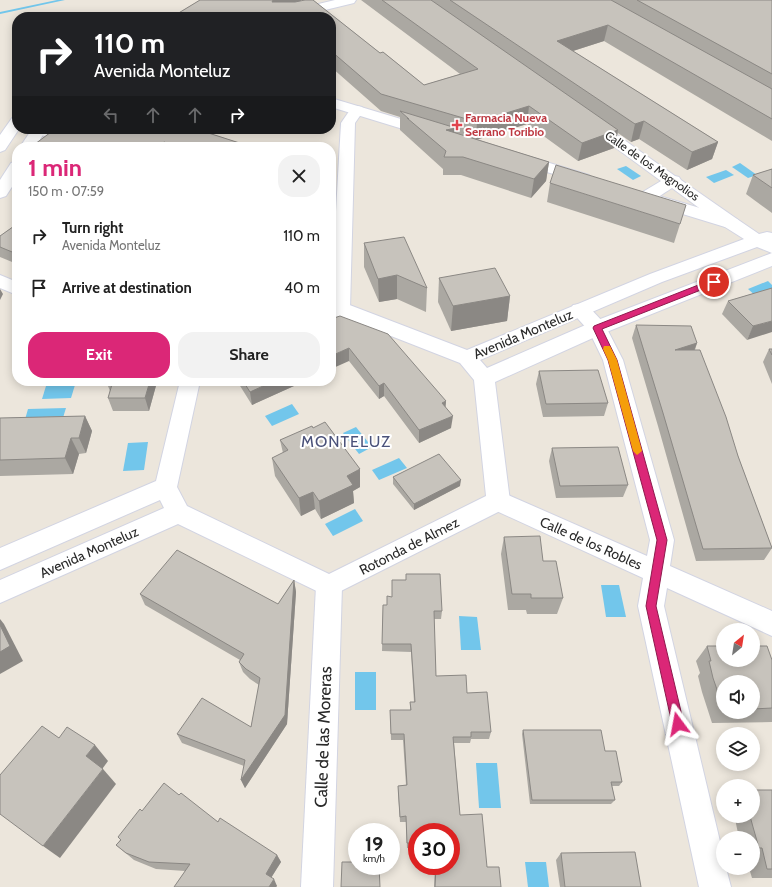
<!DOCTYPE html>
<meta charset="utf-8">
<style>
body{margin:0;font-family:Cabin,sans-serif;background:#f2f2f2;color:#222;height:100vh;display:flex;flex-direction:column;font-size:15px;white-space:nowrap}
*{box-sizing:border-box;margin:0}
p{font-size:13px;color:#767676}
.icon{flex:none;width:22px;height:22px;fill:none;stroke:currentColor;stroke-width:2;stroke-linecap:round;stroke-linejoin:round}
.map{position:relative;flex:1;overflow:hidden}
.panel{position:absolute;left:12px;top:142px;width:324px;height:244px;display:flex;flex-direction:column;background:#fff;border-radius:16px;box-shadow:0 2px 10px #0003}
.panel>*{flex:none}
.hud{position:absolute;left:12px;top:12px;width:324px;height:122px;border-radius:16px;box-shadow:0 2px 10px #0003;background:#202124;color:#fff;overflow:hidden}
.needle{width:26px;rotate:30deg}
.fabs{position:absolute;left:716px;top:623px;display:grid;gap:8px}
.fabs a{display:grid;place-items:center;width:44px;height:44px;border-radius:50%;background:#fff;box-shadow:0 2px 10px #0003;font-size:20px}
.speed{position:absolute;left:348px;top:823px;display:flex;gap:8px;font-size:20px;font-weight:700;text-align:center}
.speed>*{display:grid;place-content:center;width:52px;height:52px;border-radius:50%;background:#fff;box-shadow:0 2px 10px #0003;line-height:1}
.speed small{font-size:10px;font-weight:400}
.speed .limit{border:6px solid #d22;background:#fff;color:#111}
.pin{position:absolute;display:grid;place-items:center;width:34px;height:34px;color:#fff;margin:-17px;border:2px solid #fff;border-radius:50%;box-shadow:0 1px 4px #0007}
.me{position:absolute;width:44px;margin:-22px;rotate:347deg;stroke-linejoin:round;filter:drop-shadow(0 0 3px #0008)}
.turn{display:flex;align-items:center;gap:14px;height:84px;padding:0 16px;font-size:18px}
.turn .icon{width:52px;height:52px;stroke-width:2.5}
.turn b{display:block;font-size:28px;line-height:34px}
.lanes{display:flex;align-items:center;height:38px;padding:0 16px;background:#0003;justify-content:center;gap:20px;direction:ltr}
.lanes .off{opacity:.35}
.round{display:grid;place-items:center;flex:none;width:42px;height:42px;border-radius:16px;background:#f2f2f2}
.summary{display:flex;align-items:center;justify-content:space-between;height:68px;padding:0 16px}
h1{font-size:24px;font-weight:800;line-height:30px;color:#db2777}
.action{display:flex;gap:8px;margin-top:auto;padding:8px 16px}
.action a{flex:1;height:46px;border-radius:16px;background:#db2777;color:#fff;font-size:16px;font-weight:800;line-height:46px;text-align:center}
.action a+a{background:#f2f2f2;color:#222}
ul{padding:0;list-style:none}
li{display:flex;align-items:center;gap:12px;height:52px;padding:0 16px}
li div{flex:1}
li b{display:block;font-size:15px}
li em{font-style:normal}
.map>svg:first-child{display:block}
.water{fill:#72c6eb}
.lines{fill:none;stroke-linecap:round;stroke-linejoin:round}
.stream{fill:#72c6eb;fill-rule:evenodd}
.street-casing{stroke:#d2d4e2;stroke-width:2}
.secondary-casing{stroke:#d2d4e2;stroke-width:2}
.street{fill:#fff;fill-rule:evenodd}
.secondary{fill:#fff;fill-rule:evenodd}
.wall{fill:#aba8a2;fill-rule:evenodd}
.shaded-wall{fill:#8b8884}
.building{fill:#c7c3bc;stroke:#8b8884}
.route{fill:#db2777;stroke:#8e194d}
.slow{fill:#f59e0b}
.health-dot{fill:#e0444e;stroke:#fff;stroke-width:1.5}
.labels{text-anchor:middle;stroke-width:4;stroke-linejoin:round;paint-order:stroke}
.far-health-label{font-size:12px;font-weight:bold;fill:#be3a42;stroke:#fff;text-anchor:start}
.far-street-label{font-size:12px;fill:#2a2a2a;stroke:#fff}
.street-label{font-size:14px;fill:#2a2a2a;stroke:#fff}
.quarter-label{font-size:16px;letter-spacing:1px;fill:#4b527a;stroke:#fff}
.near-street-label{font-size:17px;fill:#2a2a2a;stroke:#fff}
</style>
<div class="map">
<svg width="772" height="887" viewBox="0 0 772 887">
<rect width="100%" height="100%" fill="#ece6dc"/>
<g class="water">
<polygon points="740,163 757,175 748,178 732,167"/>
<polygon points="626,166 641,176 633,180 617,169"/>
<polygon points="726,170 734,175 714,183 706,177"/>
<polygon points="768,281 772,285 772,291 757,297 748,289"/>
<polygon points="75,385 71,398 42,399 46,386"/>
<polygon points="292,404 299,414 272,426 265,416"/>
<polygon points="66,408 62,421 24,423 28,409"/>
<polygon points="356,427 372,447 359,454 343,433"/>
<polygon points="148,442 144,470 123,471 128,443"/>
<polygon points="399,458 407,468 379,480 372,470"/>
<polygon points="355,509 363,521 333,536 325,524"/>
<polygon points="601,585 619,585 626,617 606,617"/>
<polygon points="459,616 477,617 481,650 461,650"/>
<rect x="355" y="672" width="21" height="38"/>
<polygon points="476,763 497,763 501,808 479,808"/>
<polygon points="525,862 546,862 549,887 528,887"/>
</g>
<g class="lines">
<polygon class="stream" points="57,0 65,0 0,14 0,12"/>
<g class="street-casing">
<g id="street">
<polygon points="335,0 356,0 354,3 296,17 275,17 277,14"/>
<polygon points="357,106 362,107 364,110 355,123 350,309 347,314 340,315 333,314 331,310 331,300 341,123 352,107"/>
<path d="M591,119L596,120L675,176L679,177L681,180L737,219L740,223L737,227L731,228L725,227L672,188C662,194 653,203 641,201L639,197L641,193L661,181L586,126L584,123L586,120Z"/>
<polygon points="22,129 54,129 97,144 100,147 77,147 45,136 24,132"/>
<polygon points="0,275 17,282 17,295 0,288"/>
<polygon points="580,304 587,305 604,323 623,360 674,540 670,566 772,611 772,636 667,588 664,606 723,854 723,868 726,868 731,887 699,887 638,606 643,578 490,508 486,501 490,494 498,491 506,494 647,556 650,540 603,360 589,331 570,310 573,305"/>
<polygon points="329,575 338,578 342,586 333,887 301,887 316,586 320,578"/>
</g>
</g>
<g class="secondary-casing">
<g id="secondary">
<polygon points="331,98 434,129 437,132 434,135 429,137 331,107"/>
<polygon points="17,117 17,129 19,129 5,150 0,152 0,135 12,118"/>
<polygon points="32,129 46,129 36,147 20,147"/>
<polygon points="520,154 589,175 591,178 589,181 583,183 514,162 512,159 514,156"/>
<polygon points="17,161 17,179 6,196 0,198 0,180 11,163"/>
<path d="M656,195L737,219L759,234L767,232L772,233V266L604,333L495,382L510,501L506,508L329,597L178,524L0,603V580L164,508L160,500L0,570V548L156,481L180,381H200L177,487L187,506L329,574L486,496L474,380L460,363L340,316L331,319V305L340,303L347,304L467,350L650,274L744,239L725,227L650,204L648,200L650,196ZM757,247L772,253L590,323L487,368L480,360L662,282Z"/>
</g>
</g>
<use href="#street" class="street"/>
<use href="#secondary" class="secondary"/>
</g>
<g class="wall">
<polygon points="200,0 301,0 301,1 305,0 313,0 380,53 383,52 424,85 460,74 361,0 772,0 772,141 604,41 573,51 718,142 712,159 687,170 639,139 631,142 618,133 614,148 578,161 527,124 476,139 549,162 546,181 531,198 461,175 443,175 443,169 400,130 400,117 381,111 331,67 331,17 172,17"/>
<polygon points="75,129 196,129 252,147 31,147 71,131 76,131"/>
<polygon points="295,129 316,129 310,134"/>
<polygon points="772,169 772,213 746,194 753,175"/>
<polygon points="550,183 680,224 674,243 547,202"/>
<polygon points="17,224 17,264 0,257 0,236"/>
<polygon points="364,243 427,288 426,312 397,299 379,302 364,267"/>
<polygon points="439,278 510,296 507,321 451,331 438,302"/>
<polygon points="772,288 747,340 722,314 728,301"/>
<polygon points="331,319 446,401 445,407 451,428 419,443 384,396 379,399 349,361"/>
<polygon points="636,325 697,343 695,350 738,456 772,548 764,560 696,561 658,426 632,338"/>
<polygon points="769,349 772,349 772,384 763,362"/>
<polygon points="539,371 608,403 604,416 543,417 536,384"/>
<polygon points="106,381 157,381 157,382 149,411 113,411 108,398 110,391"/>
<polygon points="237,381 305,381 252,405"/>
<polygon points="85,416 92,431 86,453 79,454 73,474 0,476 0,418"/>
<polygon points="313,428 360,469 360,487 353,491 354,503 321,519 315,509 301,516 275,476 272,458 283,453 280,440"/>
<polygon points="552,448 628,485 623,497 556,498 549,461"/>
<polygon points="393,477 460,486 414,510 393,484"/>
<polygon points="504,537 543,561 563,598 557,614 527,614 526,610 508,610 501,554"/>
<polygon points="406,574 442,611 441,619 434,619 436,676 467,693 491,732 489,739 471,739 470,743 454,743 460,815 487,867 501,887 434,887 435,866 451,866 451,832 417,832 417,848 407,848 406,822 400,822 398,792 398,786 406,785 403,740 391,740 390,710 410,710 410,702 414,702 411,652 382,651 383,605 387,605 392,597 406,580"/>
<polygon points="294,580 296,592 287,724 245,788 241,780 244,766 182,743 177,734 251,727 259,685 250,679 243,672 239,662 240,660 145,605 140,594 278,604"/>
<path d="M707,646L772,660V722L712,723L702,692L698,676L700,673L696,661ZM723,682H753V712H723Z"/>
<polygon points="523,730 605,751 622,782 619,786 612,786 615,800 611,804 530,804 522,734"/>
<polygon points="772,790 772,878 752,878 749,868 753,868 753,838 739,838 735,819 737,818 736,816 753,816"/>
<polygon points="179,795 218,822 277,855 281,862 271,878 277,886 276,887 174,887 185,871 156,869 134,860 116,845 142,811"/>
<polygon points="561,853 641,887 560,887 556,860"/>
</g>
<g class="shaded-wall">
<polygon points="273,0 301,0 302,6 272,2"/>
<polygon points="608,25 604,41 554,57 557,41"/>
<polygon points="529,106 527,124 476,140 477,122"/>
<polygon points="644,121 639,139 631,142 635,124"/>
<polygon points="456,128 454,146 446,130"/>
<polygon points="310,129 316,129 310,134"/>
<polygon points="618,130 614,148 578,161 582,143"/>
<polygon points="164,142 165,147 158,147"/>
<polygon points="718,142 712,159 687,170 692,152"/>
<polygon points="549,162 546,181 531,198 534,179"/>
<polygon points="397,275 397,299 379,302 378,279"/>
<polygon points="0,289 3,294 0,300"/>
<polygon points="510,296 507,321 451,331 453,306"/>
<polygon points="772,321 772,332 747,340 753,326"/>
<polygon points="697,343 692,356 675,350"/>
<polygon points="349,348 349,361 331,369 331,356"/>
<polygon points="150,381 157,381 157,382 149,411 145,398"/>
<polygon points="274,381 305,381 252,405 250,392"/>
<polygon points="384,383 384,396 379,399 379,386"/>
<polygon points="446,401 445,414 442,403"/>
<polygon points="85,416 92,431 86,453 79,438"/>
<polygon points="453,416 451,428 419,443 419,430"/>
<polygon points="71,438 79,454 73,474 65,458"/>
<polygon points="360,469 360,487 353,491 354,503 321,519 319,501 347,476"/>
<polygon points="461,480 460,486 414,510 414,504"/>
<polygon points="313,492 315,509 301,516 299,498"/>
<polygon points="294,580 296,592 287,724 245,788 241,780"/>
<polygon points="0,619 4,624 23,661 0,674"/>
<polygon points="95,745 108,761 100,772 86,756"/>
<polygon points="103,769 116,784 60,858 43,846"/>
<polygon points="277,855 281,862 269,881 266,874"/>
<polygon points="274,879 277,886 276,887 269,887"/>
</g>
<g class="building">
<polygon points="200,0 273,0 272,2 295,2 305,0 313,0 380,53 383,52 424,85 478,69 382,0 431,0 618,130 582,143 529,106 477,122 381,94 331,51 331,17 172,17"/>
<polygon points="450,0 611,0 772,89 772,119 608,25 557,41 718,142 692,152 644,121 635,124"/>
<polygon points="637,0 772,0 772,74"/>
<polygon points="400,111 456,128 446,130 549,162 534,179 463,157 444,157 446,151 407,118 409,119"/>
<polygon points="55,129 65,129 71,131 96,131 95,129 196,129 252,147 178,147 164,142 158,147 31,147"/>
<polygon points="556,165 686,205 680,224 550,183"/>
<polygon points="772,169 772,188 753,175"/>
<polygon points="17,224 17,254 0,247 0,236"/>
<polygon points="404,237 427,288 397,275 378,279 364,243"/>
<polygon points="495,268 510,296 453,306 439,278"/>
<polygon points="772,288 772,321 753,326 728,301"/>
<polygon points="340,316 388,334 446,401 442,403 453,416 419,430 384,383 379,386 349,348 331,356 331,319"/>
<polygon points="636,325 691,326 697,343 675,350 700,350 726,417 738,456 772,548 703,549 663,413"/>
<polygon points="769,349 772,349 772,355"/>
<polygon points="598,370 608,403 546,404 539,371"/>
<polygon points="113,381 150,381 145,398 108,398"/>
<polygon points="243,381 274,381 250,392"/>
<polygon points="85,416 79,438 71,438 65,458 0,460 0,418"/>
<polygon points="325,422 360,469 347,476 353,485 319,501 313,492 299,498 272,458 288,450 280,440 312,426 313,428"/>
<polygon points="618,447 628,485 560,486 552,448"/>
<polygon points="439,454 461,480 414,504 393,477"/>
<polygon points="540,536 543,561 556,561 563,598 531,598 531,594 512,594 504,537"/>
<polygon points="177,550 278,604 294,580 285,715 241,780 245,760 177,734 202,698 251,727 260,678 246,669 239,662 244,654 140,594"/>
<polygon points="406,574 440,574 442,611 434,611 436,676 466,675 467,693 487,692 491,732 471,732 471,737 453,737 460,815 482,814 487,867 499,867 501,887 435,887 436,866 451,866 451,832 417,832 417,843 407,843 406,816 400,817 398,786 407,785 404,734 391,734 390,710 411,710 410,702 415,702 411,644 382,644 383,605 387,605 387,596 392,597 392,580 406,580"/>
<polygon points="0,625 10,646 0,652"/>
<polygon points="707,646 723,646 723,660 753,660 753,646 767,646 772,660 772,708 753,709 753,682 723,682 723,707 713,678 709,661 711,661"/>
<polygon points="42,726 59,738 67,727 95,745 86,756 103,769 43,846 0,814 0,775"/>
<polygon points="523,730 601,730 605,751 616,751 622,782 611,782 615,800 532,800"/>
<polygon points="164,783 179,795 181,793 218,822 220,818 277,855 266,874 274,879 269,887 174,887 190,864 149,862 126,853 116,845 121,840 118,837 140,809 142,811"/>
<polygon points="753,790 772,790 772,869 767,869 762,848 759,848 753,827 750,816 753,816"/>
<polygon points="635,852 641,887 565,887 561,853"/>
<polygon points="342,862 357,862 357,866 379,866 380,887 341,887"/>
</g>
<polygon class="route" points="711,280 714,280 718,282 716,284 602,329 617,360 667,540 656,606 684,724 682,728 678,730 674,728 672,724 646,606 657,540 608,360 593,328 594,326"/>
<polygon class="slow" points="604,346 610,346 617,360 642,451 637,455 633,451 608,360 603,349"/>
<path class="health-dot" d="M455 119h4v4h4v4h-4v4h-4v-4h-4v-4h4z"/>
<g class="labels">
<g class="far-health-label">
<text x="465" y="122">Farmacia Nueva<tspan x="465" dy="14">Serrano Toribio</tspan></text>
</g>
<g class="far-street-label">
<text transform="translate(652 166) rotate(35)" y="4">Calle de los Magnolios</text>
</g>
<g class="street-label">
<text transform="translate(523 334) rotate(-23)" y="5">Avenida Monteluz</text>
<text transform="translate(591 543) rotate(24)" y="5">Calle de los Robles</text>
<text transform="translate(409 546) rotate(-27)" y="5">Rotonda de Almez</text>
<text transform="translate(89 552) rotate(-24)" y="5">Avenida Monteluz</text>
</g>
<g class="quarter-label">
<text x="346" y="447">MONTELUZ</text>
</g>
<g class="near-street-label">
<text transform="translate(323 737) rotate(-88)" y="6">Calle de las Moreras</text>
</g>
</g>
</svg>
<div class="fabs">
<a><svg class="needle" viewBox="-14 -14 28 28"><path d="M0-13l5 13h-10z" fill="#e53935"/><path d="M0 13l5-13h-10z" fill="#767676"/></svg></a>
<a><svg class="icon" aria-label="sound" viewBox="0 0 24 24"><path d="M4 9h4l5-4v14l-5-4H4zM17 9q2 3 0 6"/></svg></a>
<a><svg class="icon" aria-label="layers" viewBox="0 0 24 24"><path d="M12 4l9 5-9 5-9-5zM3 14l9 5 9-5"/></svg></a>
<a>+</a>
<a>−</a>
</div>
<div class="speed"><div>19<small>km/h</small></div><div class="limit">30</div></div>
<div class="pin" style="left:714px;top:282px;background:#d93025"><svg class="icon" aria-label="arrive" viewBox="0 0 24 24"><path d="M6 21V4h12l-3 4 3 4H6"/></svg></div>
<svg class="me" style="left:678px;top:724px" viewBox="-20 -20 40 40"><path d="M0-17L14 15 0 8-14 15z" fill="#db2777" stroke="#fff" stroke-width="4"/></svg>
<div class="hud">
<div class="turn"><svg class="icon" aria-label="right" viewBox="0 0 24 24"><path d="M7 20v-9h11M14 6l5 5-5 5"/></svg><div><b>110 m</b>Avenida Monteluz</div></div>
<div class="lanes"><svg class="icon off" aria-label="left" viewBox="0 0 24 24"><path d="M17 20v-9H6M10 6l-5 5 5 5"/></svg><svg class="icon off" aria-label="ahead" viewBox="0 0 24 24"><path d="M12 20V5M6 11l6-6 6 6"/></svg><svg class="icon off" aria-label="ahead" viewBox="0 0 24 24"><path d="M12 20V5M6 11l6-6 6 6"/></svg><svg class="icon" aria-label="right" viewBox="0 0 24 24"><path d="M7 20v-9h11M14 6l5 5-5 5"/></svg></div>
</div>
<section class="panel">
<div class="summary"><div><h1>1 min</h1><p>150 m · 07:59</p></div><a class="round"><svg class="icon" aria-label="close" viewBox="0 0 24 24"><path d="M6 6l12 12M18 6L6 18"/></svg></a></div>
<ul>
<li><svg class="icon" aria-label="right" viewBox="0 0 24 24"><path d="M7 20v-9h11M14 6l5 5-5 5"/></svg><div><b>Turn right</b><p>Avenida Monteluz</p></div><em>110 m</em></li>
<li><svg class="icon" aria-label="arrive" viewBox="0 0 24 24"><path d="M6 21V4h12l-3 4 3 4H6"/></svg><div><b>Arrive at destination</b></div><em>40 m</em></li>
</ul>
<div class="action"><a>Exit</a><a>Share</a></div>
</section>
</div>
